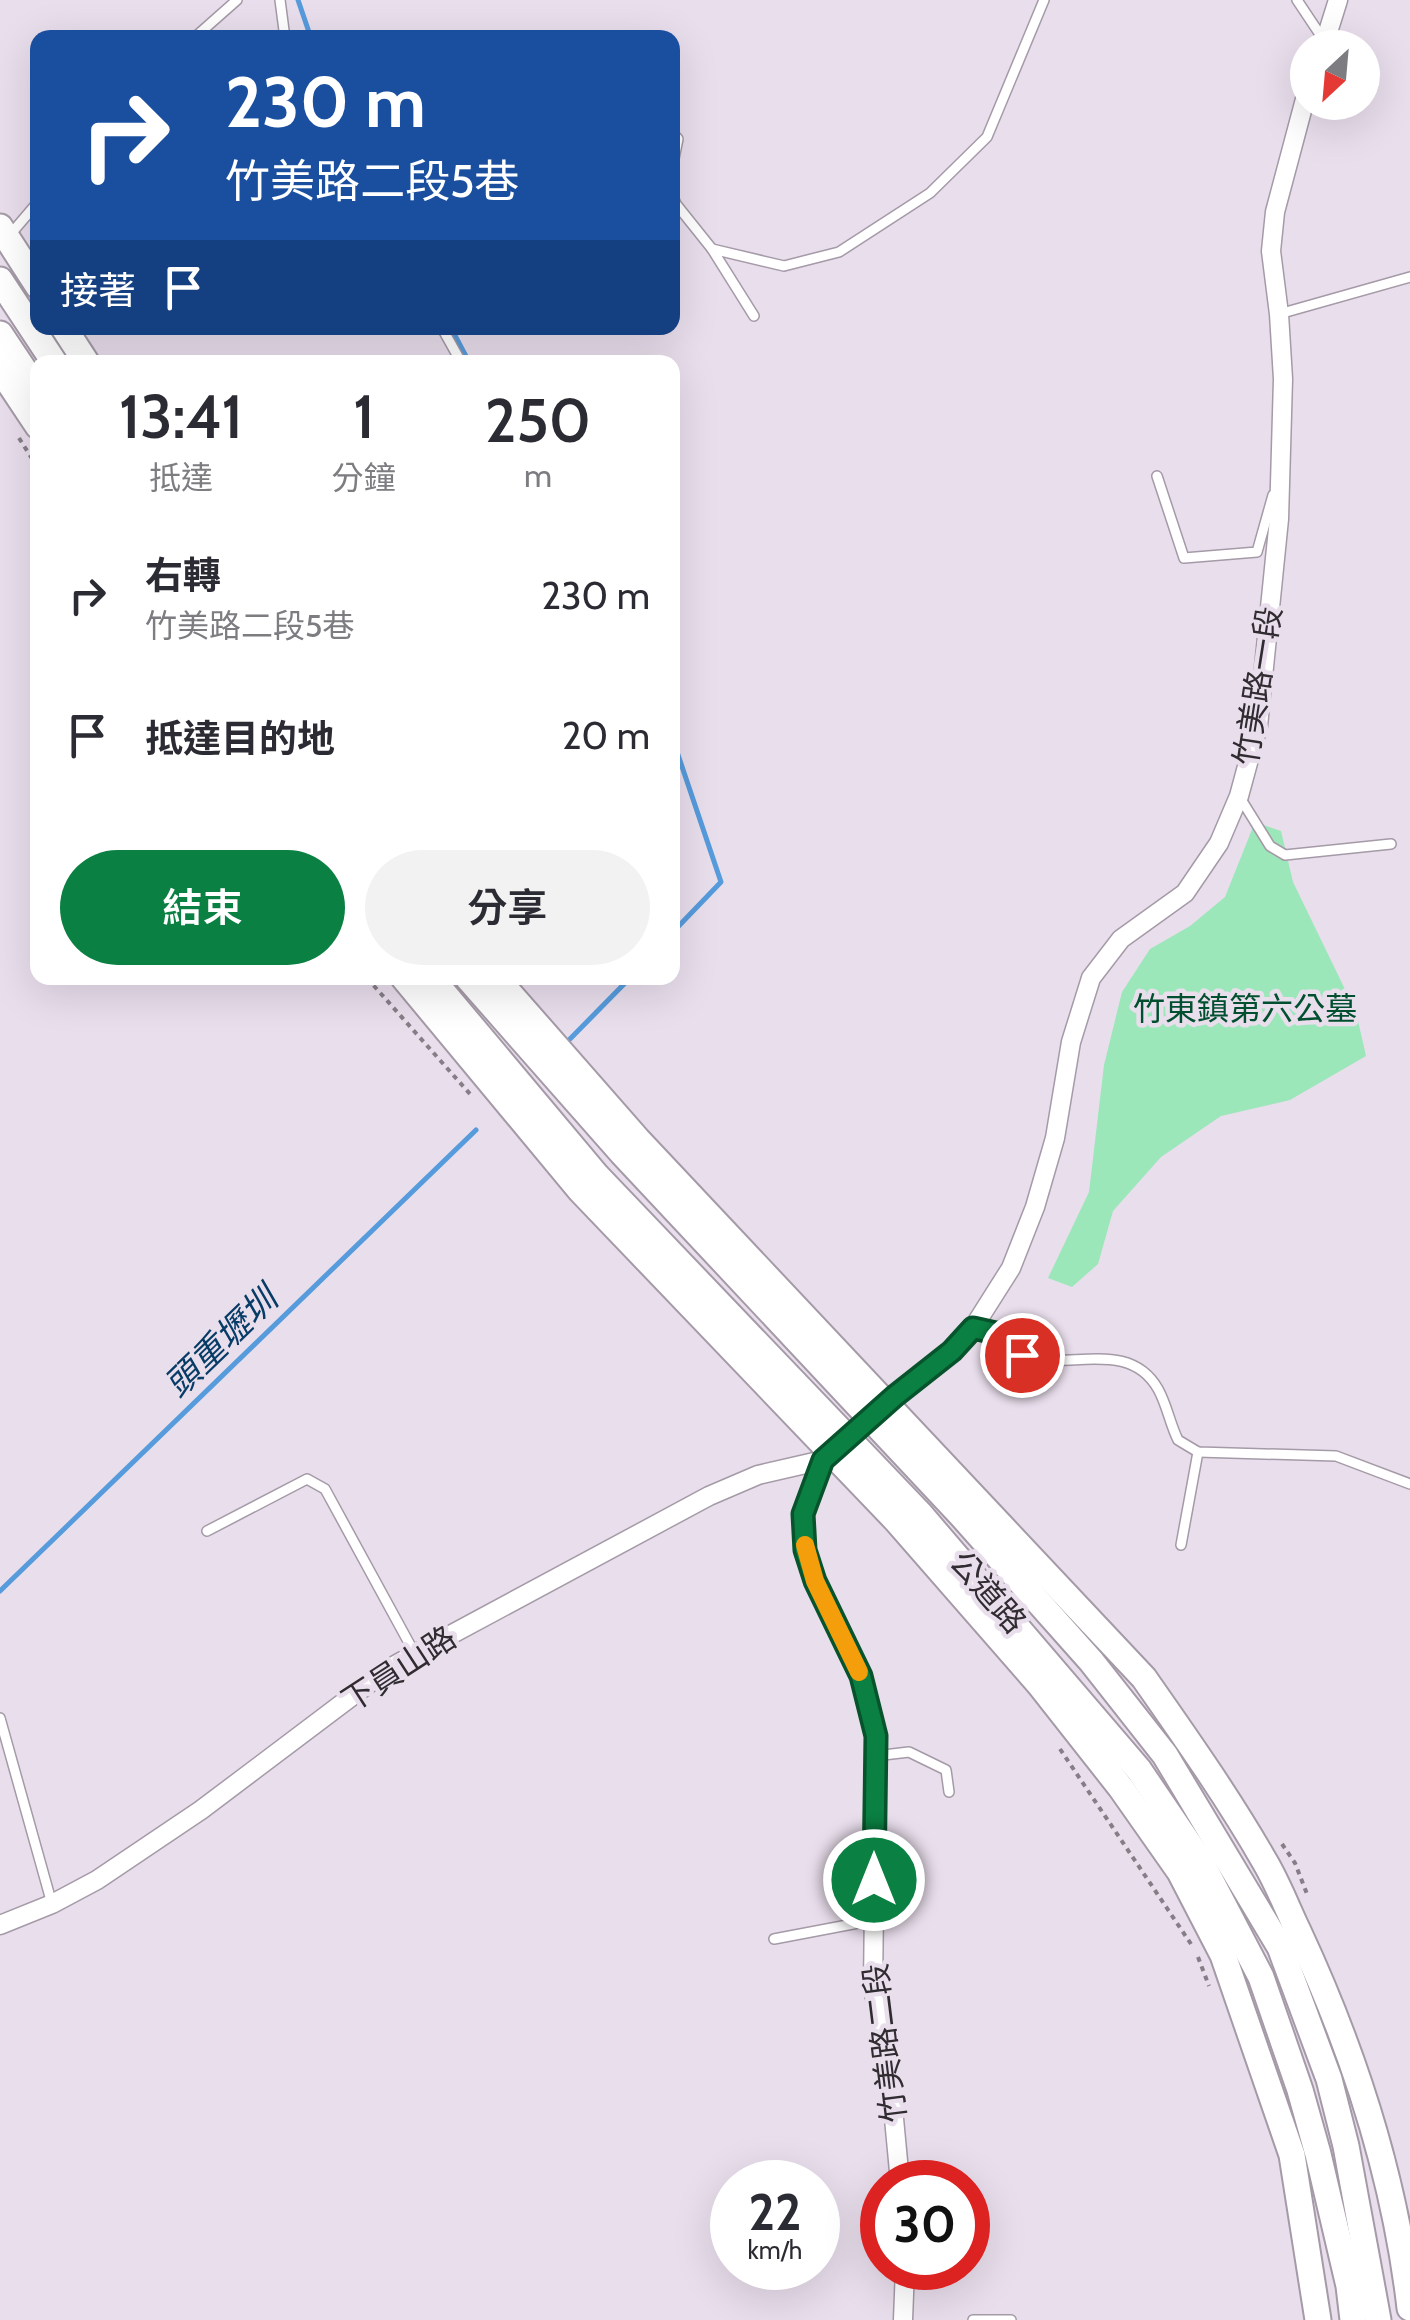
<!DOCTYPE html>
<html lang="zh-TW">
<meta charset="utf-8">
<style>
body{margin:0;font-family:Cabin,"Noto Sans TC",sans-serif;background:#f2f2f3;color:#2b2b33;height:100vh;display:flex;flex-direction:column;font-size:38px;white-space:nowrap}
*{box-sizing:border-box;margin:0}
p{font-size:32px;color:#7c7c81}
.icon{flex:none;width:55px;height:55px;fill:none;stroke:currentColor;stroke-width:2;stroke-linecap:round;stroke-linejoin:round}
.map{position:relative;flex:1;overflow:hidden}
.side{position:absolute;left:30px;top:355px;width:650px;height:630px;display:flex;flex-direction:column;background:#fff;border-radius:20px;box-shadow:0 10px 40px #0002}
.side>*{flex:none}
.guide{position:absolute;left:30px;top:30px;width:650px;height:305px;border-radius:20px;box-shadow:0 10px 40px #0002;background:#1a4fa0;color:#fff;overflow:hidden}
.needle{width:65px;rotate:206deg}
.buttons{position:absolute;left:1290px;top:30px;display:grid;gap:20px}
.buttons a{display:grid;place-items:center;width:90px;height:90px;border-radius:50%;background:#fff;box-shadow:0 10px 40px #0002;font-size:50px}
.speed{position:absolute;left:710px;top:2160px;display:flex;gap:20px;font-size:50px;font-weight:700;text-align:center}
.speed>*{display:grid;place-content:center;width:130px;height:130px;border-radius:50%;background:#fff;box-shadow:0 10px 40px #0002;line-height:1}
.speed small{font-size:25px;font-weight:400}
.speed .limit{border:15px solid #d22;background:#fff;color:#111}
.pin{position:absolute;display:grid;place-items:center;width:85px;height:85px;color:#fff;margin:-42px;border:5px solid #fff;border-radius:50%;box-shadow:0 2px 10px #0007}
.me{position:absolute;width:110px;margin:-55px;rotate:0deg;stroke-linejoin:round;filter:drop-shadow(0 0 8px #0008)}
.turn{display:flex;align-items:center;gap:35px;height:210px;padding:0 30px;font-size:45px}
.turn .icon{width:130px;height:130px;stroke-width:2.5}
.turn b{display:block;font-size:70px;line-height:85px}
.then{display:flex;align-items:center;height:95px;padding:0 30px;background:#0003;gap:20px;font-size:38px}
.eta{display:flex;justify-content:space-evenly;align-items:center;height:170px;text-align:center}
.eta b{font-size:60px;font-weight:600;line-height:70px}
.button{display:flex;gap:20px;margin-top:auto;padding:20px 30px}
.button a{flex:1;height:115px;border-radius:60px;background:#0b8043;color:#fff;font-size:40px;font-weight:600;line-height:115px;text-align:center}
.button a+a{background:#f2f2f3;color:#2b2b33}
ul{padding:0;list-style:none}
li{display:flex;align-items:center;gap:30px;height:140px;padding:0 30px}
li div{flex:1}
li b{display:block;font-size:38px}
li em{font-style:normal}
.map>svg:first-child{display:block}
.green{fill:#9be7ba}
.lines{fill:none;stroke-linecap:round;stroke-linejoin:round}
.stream{stroke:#569bdc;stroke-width:5}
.lane-casing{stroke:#a59aa7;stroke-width:12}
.street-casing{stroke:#a59aa7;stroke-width:21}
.secondary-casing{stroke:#a59aa7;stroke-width:29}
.path{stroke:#857e87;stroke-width:4;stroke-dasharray:5 5;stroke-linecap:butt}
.lane{stroke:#fff;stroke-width:9}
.street{stroke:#fff;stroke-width:18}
.secondary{stroke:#fff;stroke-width:25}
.route-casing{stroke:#07532c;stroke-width:25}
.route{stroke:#0b8043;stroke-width:18}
.slow{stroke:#f59e0b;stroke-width:18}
.labels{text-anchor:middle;stroke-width:9;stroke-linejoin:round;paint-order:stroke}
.street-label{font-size:32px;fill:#302c31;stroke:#e9deec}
.park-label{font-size:32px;fill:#004f2e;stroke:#e9deec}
.water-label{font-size:35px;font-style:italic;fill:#073c67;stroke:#e9deec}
</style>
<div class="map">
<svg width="1410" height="2320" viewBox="0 0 1410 2320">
<rect width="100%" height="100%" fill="#e9deec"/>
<polygon class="green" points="1255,822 1281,831 1293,882 1356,1012 1366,1056 1290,1100 1221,1116 1161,1157 1113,1211 1098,1264 1072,1287 1048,1278 1089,1192 1104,1065 1122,992 1150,949 1190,926 1225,897"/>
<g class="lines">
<g class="stream">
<polyline points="298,0 311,38"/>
<polyline points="451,328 469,362"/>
<polyline points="672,737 721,882 672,933"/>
<polyline points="567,1042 630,978"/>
<polyline points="0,1591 476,1130"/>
</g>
<g class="lane-casing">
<g id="lane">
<polyline points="280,0 285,38"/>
<polyline points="1297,0 1323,39"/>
<polyline points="194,38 237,0"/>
<polyline points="672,132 678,139 672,168"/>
<polyline points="672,194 676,204 712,249 754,316"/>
<polyline points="9,236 38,202"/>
<polyline points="712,249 784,266 839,252 930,193 987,137 1044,0"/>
<polyline points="1279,314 1410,277"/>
<polyline points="442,328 461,362"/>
<polyline points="1157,476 1184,558 1257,552 1273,495"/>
<polyline points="1239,796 1270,846 1285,855 1391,844"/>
<path d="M973,1328C980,1330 990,1330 996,1333C1011,1339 1016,1355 1035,1359C1077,1366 1131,1342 1158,1389C1167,1405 1170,1424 1178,1440L1198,1452L1336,1456L1410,1484"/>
<polyline points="207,1531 307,1479 325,1489 415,1654"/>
<polyline points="1181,1545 1198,1452"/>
<polyline points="0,1718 52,1904"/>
<polyline points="875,1756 909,1752 946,1770 949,1792"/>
<polyline points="774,1939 874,1920"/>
<polyline points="973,2320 1011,2320"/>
</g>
</g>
<g class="street-casing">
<g id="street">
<polyline points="1323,48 1338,0"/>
<polyline points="0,1925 52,1904 97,1880 201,1810 388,1669 415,1654 709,1496 758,1475 823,1460"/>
<polyline points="900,2182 893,2108 873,1988 876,1737 861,1676 815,1581 805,1550 803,1515 823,1460 895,1396 952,1351 973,1328 1011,1268 1035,1207 1055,1138 1071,1042 1091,978 1121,939 1185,893 1219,843 1239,796 1258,726 1279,519 1283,379 1279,314 1271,251 1275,212 1308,88"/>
<polyline points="903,2320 905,2268"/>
</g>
</g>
<g class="secondary-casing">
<g id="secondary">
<polyline points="0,227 38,286"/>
<polyline points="0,280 54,362"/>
<polyline points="64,328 86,362"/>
<polyline points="0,334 38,391"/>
<polyline points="0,369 38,426"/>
<polyline points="404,978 580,1190 896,1520 1040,1685 1121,1788 1180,1872 1223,1955 1292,2155 1318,2320"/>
<polyline points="431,978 597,1176 920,1514 1139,1770 1200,1860 1261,1977 1300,2090 1318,2154 1349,2286 1353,2320"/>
<polyline points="468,978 622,1153 962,1516 1091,1661 1165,1755 1280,1947 1329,2079 1346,2146 1378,2320"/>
<path d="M496,978L638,1140L1144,1678C1186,1738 1229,1799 1265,1862C1278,1884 1287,1908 1298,1931C1353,2049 1395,2178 1410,2308"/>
</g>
</g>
<g class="path">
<polyline points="19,438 38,468"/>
<polyline points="367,978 470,1094"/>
<polyline points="1060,1749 1191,1944"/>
<polyline points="1282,1844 1295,1863 1307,1894"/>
<polyline points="1198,1957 1209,1986"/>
</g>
<use href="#lane" class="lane"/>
<use href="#street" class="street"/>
<use href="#secondary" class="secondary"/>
</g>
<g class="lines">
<g class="route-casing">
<polyline id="route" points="874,1880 876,1736 861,1676 815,1581 805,1550 803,1514 823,1460 895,1396 952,1351 973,1328 1000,1334 1022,1355"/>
</g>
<use href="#route" class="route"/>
<polyline class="slow" points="805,1545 815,1581 859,1672"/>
</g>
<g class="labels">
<g class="street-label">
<text transform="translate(1258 686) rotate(-81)" y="11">竹美路一段</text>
<text transform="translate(988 1592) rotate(49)" y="11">公道路</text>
<text transform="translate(399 1669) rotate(-33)" y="11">下員山路</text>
<text transform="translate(885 2043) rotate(-97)" y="11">竹美路二段</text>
</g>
<g class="park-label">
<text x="1245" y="1020">竹東鎮第六公墓</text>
</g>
<g class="water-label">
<text transform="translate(221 1342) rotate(-44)" y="12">頭重壢圳</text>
</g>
</g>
</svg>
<div class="buttons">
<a><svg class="needle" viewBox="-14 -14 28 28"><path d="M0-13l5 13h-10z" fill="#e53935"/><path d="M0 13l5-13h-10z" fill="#7c7c81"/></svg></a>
</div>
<div class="speed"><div>22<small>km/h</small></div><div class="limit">30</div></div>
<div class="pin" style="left:1022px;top:1355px;background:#d93025"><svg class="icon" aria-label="arrive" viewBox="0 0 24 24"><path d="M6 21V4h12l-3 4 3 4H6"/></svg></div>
<svg class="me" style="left:874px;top:1880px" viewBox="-20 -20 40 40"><circle r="17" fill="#0b8043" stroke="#fff" stroke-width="3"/><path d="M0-11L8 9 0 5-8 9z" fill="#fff"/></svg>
<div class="guide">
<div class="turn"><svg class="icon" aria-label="right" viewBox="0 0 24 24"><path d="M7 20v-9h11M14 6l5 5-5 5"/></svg><div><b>230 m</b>竹美路二段5巷</div></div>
<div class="then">接著<svg class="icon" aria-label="arrive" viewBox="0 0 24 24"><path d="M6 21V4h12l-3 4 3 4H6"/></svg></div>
</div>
<section class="side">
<div class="eta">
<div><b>13:41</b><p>抵達</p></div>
<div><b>1</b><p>分鐘</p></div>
<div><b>250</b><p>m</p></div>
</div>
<ul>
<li><svg class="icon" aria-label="right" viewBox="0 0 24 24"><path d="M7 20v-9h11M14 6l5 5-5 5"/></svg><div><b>右轉</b><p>竹美路二段5巷</p></div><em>230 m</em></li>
<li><svg class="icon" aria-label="arrive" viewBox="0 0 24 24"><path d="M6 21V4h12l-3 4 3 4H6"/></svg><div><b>抵達目的地</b></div><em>20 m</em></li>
</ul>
<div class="button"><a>結束</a><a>分享</a></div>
</section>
</div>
